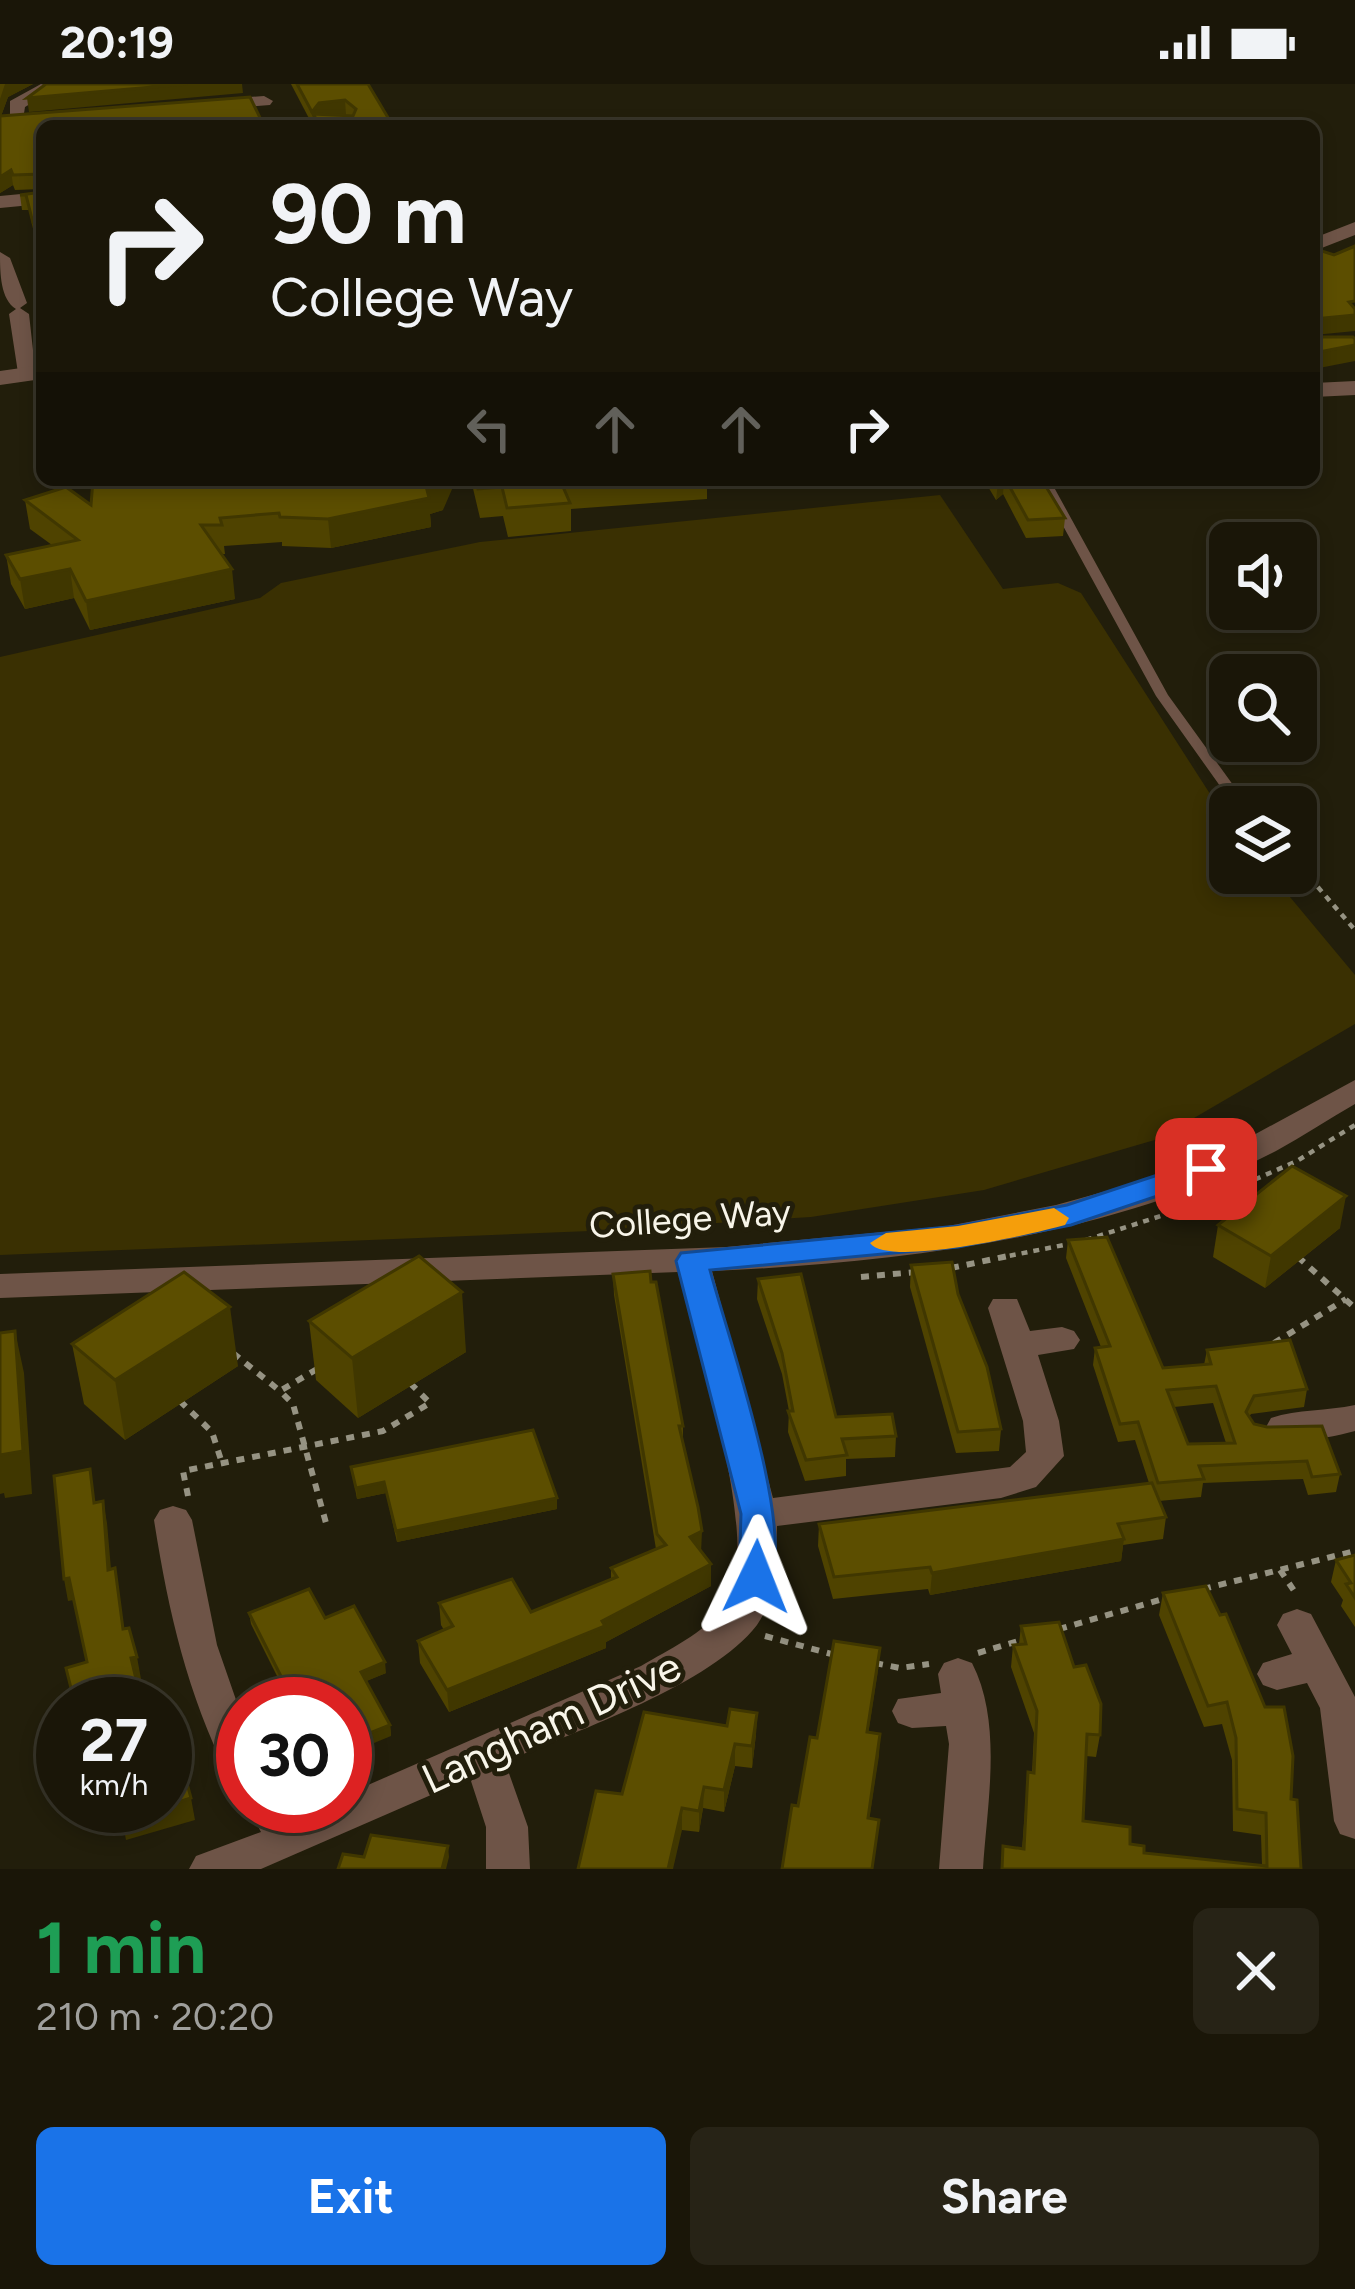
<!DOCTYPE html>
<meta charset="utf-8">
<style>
body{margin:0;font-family:Figtree,sans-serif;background:#272316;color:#f1f3f6;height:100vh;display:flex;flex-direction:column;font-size:45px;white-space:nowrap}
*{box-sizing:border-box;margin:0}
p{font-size:39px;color:#9f9f9c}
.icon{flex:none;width:66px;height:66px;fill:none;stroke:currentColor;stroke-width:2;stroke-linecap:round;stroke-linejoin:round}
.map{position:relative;height:1785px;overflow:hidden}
.drawer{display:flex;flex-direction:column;background:#1a1608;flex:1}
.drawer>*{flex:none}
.guide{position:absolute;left:36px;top:36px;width:1284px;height:366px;border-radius:18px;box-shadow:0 6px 18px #0003,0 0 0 3px #383529;background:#1a1608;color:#f1f3f6;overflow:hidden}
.tools{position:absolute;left:1209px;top:438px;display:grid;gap:24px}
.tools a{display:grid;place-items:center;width:108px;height:108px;border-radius:18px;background:#1a1608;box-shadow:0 6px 18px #0003,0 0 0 3px #383529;font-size:60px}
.speed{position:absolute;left:36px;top:1593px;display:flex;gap:24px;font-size:60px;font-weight:700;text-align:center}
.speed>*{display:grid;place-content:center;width:156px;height:156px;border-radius:50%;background:#1a1608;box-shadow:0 6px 18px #0003,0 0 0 3px #383529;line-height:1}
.speed small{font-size:30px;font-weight:400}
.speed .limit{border:18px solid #d22;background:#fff;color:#111}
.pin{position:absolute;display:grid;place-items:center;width:102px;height:102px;color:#fff;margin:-51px;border-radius:24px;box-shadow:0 6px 18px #0006}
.me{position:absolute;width:132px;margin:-66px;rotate:2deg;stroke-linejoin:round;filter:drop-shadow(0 0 9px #0008)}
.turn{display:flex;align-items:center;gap:42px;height:252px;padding:0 36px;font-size:54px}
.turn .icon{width:156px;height:156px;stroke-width:2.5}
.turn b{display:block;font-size:84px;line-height:102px}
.lanes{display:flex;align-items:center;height:114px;padding:0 36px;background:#0003;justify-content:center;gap:60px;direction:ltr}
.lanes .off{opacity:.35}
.round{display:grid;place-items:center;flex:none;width:126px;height:126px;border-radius:18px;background:#272316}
.headline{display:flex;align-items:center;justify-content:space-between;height:204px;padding:0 36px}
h1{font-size:72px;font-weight:700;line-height:90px;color:#1e9e55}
.cta{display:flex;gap:24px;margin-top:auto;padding:24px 36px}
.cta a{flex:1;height:138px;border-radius:18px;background:#1a73e8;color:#fff;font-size:48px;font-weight:700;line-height:138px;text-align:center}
.cta a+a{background:#272316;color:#f1f3f6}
.status{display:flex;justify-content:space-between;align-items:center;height:84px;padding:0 60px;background:#1a1608;direction:ltr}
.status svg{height:33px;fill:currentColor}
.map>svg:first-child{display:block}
.green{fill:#3a3002}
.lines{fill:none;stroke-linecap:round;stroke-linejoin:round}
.path-far1{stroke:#969383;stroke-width:4.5;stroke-dasharray:6 6;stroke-linecap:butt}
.path{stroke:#969383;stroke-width:6;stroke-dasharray:8 8;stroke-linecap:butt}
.service{fill:#6e5447;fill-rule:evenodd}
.minor{fill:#6e5447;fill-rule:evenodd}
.tertiary{fill:#6e5447;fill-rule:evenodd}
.wall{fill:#4f4300;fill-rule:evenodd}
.shaded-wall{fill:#403700}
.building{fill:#5c4e00;stroke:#403700;stroke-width:3;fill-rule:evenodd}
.route{fill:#1a73e8;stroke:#114b97;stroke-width:3}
.slow{fill:#f59e0b}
.labels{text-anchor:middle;stroke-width:10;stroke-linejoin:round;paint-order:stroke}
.street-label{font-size:36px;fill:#f8f5e9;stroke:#221e0b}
.near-street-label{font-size:42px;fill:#f8f5e9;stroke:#221e0b}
</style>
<div class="status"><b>20:19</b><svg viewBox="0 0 49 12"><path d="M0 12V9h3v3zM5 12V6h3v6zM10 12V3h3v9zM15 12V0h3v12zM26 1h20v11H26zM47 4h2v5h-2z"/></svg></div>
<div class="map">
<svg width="1355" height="1785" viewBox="0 0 1355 1785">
<rect width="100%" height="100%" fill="#221e0b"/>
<polygon class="green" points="940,411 1003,505 1058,499 1081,509 1230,741 1230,789 1270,789 1355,891 1355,940 1158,1055 984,1106 811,1133 590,1147 0,1171 0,573 260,514 281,499 480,458"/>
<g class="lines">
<g class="path-far1">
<polyline points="1310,794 1355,846"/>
<polyline points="1222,1110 1297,1077 1355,1041"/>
<polyline points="1086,1156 1195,1121"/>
<polyline points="998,1174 1069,1160"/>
</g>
<g class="path">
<polyline points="1298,1173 1355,1224"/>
<polyline points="951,1184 1013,1171"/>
<polyline points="861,1193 916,1188"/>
<polyline points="1274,1259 1346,1215"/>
<polyline points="233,1269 280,1307"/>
<polyline points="317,1285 280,1307 293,1320 326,1439"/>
<polyline points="180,1317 212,1348 222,1379"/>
<polyline points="188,1412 183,1387 383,1347 430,1319 410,1299"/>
<polyline points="1280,1486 1297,1511"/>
<polyline points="1203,1505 1355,1467"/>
<polyline points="1059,1545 1163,1515"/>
<polyline points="765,1552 835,1571"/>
<polyline points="978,1569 1025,1555"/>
<polyline points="875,1579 900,1584 929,1580"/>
</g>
<g class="service">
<polygon points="1038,396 1050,396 1168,611 1249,723 1235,723 1156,612"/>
<polygon points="1296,775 1306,781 1304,784 1296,785"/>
</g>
<g class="minor">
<polygon points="41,0 56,4 25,23 22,42 10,42 10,17"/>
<polygon points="264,12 273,17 270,21 211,26 202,21 211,16"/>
<polygon points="42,108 42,120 0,124 0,112"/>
<polygon points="1355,138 1355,151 1314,167 1314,154"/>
<path d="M0,168L10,174L27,219L20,224L29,230L36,293L29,295L18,289L9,230L16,225C0,215 0,188 0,168Z"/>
<path d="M1355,996V1020C1329,1035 1303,1052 1276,1067C1111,1154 895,1179 712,1187L773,1414L1010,1383L1026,1368L1023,1337L988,1224L993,1215H1017L1030,1247L1062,1243L1074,1247L1080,1256L1074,1265L1038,1271L1059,1337L1064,1372L1036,1403L1001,1414L777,1442C776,1474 777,1513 757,1541C711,1601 575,1647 505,1678L528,1743L530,1785H486V1743L470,1694L261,1785H189L196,1772L261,1748L247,1722H290L297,1733L321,1722H345V1711L641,1582C668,1566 704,1549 724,1523C767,1469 695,1256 678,1188L0,1214V1190L726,1163L948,1142L1056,1121L1150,1095L1250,1053Z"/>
<path d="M1355,1321V1347C1327,1354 1300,1361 1271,1352L1266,1343L1271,1334C1298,1325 1327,1327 1355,1321Z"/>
<path d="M173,1422L186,1426L192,1436L217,1561L243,1636V1696L228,1691C187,1609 168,1526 154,1436L160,1426Z"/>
<polygon points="1297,1525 1311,1530 1355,1613 1355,1755 1340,1750 1334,1737 1320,1624 1307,1599 1277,1606 1263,1601 1257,1590 1263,1579 1292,1570 1277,1541 1283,1530"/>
<path d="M958,1574L972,1579C1003,1639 987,1720 983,1785H939L949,1660L946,1642L912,1644L898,1639L892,1627L898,1615L941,1609L938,1590L944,1579Z"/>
</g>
<g class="tertiary">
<polygon points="42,281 42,295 0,301 0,287"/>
<polygon points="1355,297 1355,311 1314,313 1314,299"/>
</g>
</g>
<g class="wall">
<polygon points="0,0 33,0 8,13 1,32 42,42 42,105 15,106 13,101 0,109"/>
<polygon points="291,0 368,0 393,42 313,42"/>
<polygon points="42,108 42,154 35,154 29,126 22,126 20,111"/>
<polygon points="471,396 707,396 707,415 571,425 571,447 508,453 503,432 480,434"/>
<polygon points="984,396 1042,396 1065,434 1063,452 1026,454 1003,410 996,416"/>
<polygon points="25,416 91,421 443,426 430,430 431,443 331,464 282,462 282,458 224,462 225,470 221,470 235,515 90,546 74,514 25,525 11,500 6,471 52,461 30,445"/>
<polygon points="1218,1141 1340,1144 1265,1204 1213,1173"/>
<path d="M1068,1156L1163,1284L1204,1281L1207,1266L1307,1305L1304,1323L1251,1330L1249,1333L1254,1340L1340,1390L1336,1408L1308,1411L1303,1395L1203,1399L1201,1413L1159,1417L1166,1433L1163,1455L1123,1461L1121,1477L930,1511L928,1505L833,1515L818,1462L819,1440L1149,1399L1135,1356L1118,1358L1093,1281L1095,1264L1101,1263L1066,1174ZM1213,1319L1226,1359L1188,1360L1174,1323Z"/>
<polygon points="911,1181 958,1210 1001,1345 999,1367 956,1369 910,1203"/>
<polygon points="613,1190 651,1198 683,1342 683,1361 701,1468 711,1480 711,1502 606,1558 606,1564 449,1628 420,1579 418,1557 444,1546 441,1541 439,1519 531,1528 611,1495 611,1484 656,1465 614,1211"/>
<polygon points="758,1195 836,1333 896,1352 895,1373 846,1375 846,1392 805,1397 788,1348 789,1327 782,1290 757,1215"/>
<polygon points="309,1237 466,1268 358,1334 316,1296"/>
<polygon points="72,1260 238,1282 125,1356 84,1320"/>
<polygon points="351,1383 557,1414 557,1425 397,1458 386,1409 357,1415"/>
<polygon points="1355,1471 1355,1543 1341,1522 1343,1516 1331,1498 1336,1476"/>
<polygon points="1163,1509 1291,1715 1301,1785 1001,1785 1003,1762 1022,1765 1028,1688 1032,1689 1034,1649 1011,1583 1013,1561 1019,1560 1021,1542 1074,1583 1100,1651 1096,1673 1086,1672 1083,1737 1144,1769 1262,1781 1261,1751 1233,1747 1232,1676 1222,1640 1204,1643 1159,1531"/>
<polygon points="249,1529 325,1534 386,1589 366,1597 390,1641 391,1652 345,1620 291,1620 251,1540"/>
<polygon points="757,1629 756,1650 752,1684 735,1682 724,1728 703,1724 699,1748 682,1746 622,1710 727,1642"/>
</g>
<g class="shaded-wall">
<polygon points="5,0 33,0 8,13 0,35 0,15"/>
<polygon points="187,0 242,0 243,9 29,28 27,14"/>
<polygon points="345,16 346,31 320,34 313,30 314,42 312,28 319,19"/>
<polygon points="11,86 13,101 0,109 0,93"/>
<polygon points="1355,231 1355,247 1314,251 1314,235"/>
<polygon points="1355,261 1355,277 1314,285 1314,269"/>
<polygon points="442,396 456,396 443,426 430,430 431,443 331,464 328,435"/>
<polygon points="1000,396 1004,396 1003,410 996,416 998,399"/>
<polygon points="70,485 74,514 25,525 20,495"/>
<polygon points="232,485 235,515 90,546 86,517"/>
<polygon points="1346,1112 1340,1144 1265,1204 1271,1172"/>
<polygon points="462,1208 466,1268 358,1334 352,1274"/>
<polygon points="230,1223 238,1282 125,1356 115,1296"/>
<polygon points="15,1247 24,1289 32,1410 5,1414 4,1409 0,1410 0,1371"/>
<polygon points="384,1398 386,1409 357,1415 356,1404"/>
<polygon points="557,1414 557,1425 397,1458 396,1447"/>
<polygon points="103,1417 107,1439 113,1508 108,1486"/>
<polygon points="702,1447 701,1469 690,1453"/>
<polygon points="1124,1455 1121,1477 930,1511 932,1489"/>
<polygon points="711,1480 711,1502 606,1558 606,1564 449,1628 447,1606 602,1537"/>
<polygon points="69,1494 74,1516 68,1517 64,1495"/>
<polygon points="880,1564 878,1586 865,1670 867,1648"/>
<polygon points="137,1573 141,1595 135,1596 131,1574"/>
<polygon points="385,1578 386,1589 362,1599 361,1588"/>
<polygon points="81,1601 85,1620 74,1620 71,1604"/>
<polygon points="757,1629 756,1650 752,1684 752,1662"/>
<polygon points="390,1641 391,1652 345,1671 345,1659"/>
<polygon points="880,1650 879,1672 866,1756 868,1734"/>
<polygon points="735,1660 735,1682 724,1728 724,1706"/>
<polygon points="704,1703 703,1724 699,1748 699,1727"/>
<polygon points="191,1714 195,1736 126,1756 122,1734"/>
<polygon points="682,1724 682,1746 673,1785 668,1785"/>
<polygon points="448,1762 449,1773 446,1785 442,1785"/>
</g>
<g class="building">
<polygon points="46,0 187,0 27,14"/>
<polygon points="297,0 368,0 393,42 321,42 313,30 353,32 356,25 345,16 319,19 312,28"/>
<polygon points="250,13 264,42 42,42 42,90 13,91 11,86 0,93 0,32"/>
<polygon points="42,108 42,139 33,139 26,111 20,111"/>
<polygon points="1355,162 1355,217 1349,218 1355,225 1355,231 1314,235 1314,168 1319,166 1334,171"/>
<polygon points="1314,253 1353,253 1355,255 1355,261 1314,269"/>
<polygon points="93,396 442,396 426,402 429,414 328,435 280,433 279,429 220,434 222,441 201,441 232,485 86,517 70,485 20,495 6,471 78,456 25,416 66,403 91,421"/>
<polygon points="476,396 582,396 561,398 570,419 507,424 502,403 478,405"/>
<polygon points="1006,396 1042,396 1065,434 1028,436"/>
<polygon points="1292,1082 1346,1112 1271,1172 1218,1141"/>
<path d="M1107,1153L1163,1284L1211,1280L1207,1266L1290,1256L1307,1305L1254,1312L1246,1328L1254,1340L1267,1343L1322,1342L1340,1390L1312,1393L1307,1377L1199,1382L1204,1395L1158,1399L1138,1338L1120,1340L1095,1264L1110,1262L1068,1156ZM1216,1302L1235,1359L1188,1360L1167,1306Z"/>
<polygon points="419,1172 462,1208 352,1274 309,1237"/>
<polygon points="952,1178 958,1210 987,1283 1001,1345 958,1348 911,1181"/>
<polygon points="650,1187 651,1198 656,1198 683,1342 679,1342 698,1423 702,1447 690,1453 711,1480 602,1537 605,1542 447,1606 418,1557 453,1542 439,1519 512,1495 531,1528 617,1493 611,1484 666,1461 657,1450 613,1190"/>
<polygon points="184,1188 230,1223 115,1296 72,1260"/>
<polygon points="801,1190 836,1333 892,1330 896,1352 842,1355 847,1371 806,1376 788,1327 793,1327 782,1269 758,1195"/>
<polygon points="15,1247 23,1367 0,1371 0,1249"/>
<polygon points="533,1346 557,1414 396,1447 384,1398 356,1404 351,1383"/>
<polygon points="90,1385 94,1419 103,1417 108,1486 115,1484 123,1545 129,1544 137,1573 131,1574 141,1616 156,1612 158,1620 85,1620 81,1601 71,1604 66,1584 87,1578 69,1494 64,1495 54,1392"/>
<polygon points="1152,1399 1166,1433 1118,1440 1124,1455 932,1489 930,1483 834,1493 819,1440"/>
<polygon points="1355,1471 1355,1514 1346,1500 1351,1499 1336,1476"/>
<polygon points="1206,1502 1220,1531 1226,1530 1265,1623 1284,1623 1293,1672 1291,1715 1297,1716 1301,1785 1002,1785 1003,1762 1024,1765 1028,1688 1034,1689 1037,1627 1013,1561 1026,1560 1021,1542 1059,1538 1074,1583 1086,1581 1101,1620 1100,1651 1087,1650 1083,1737 1130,1743 1130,1760 1144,1762 1144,1769 1267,1782 1266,1729 1237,1725 1236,1654 1227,1618 1208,1622 1163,1509"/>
<polygon points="309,1505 325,1534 354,1522 385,1578 361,1588 390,1641 345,1659 345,1620 295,1620 249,1529"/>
<polygon points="834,1557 880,1564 867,1648 880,1650 868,1734 879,1736 872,1785 782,1785 792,1721 798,1722 810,1653 817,1654"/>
<polygon points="730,1625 757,1629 752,1662 735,1660 724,1706 704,1703 699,1727 682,1724 668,1785 578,1785 596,1707 622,1710 644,1628 727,1642"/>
<polygon points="165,1649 174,1683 182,1681 191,1714 165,1722"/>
<polygon points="119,1722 163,1722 122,1734"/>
<polygon points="371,1751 448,1762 442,1785 338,1785 343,1770 364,1773"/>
</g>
<path class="route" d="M1206,1075L1221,1085L1217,1092L1071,1141L958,1163L710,1186C727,1250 797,1449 769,1503L756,1507L744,1503L739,1493L741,1430L676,1177L681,1169L958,1142L1067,1121Z"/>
<path class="slow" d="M1054,1124L1069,1134L1065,1141C1033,1150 888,1184 870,1159L886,1149L958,1142Z"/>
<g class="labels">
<g class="street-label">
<text transform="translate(690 1134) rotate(-4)" y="13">College Way</text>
</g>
<g class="near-street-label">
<text transform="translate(551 1638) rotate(-25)" y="15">Langham Drive</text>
</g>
</g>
</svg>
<div class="tools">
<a><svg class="icon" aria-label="sound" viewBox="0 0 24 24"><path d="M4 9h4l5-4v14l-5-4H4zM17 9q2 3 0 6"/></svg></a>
<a><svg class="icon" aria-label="search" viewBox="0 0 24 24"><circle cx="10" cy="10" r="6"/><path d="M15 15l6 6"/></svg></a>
<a><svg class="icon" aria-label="layers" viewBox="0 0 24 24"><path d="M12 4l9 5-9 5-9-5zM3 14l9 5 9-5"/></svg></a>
</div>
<div class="speed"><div>27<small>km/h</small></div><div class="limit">30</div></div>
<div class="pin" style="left:1206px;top:1085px;background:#d93025"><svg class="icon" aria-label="arrive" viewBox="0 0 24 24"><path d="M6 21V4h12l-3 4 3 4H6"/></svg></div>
<svg class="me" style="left:756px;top:1493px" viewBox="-20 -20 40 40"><path d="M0-17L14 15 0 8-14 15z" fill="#1a73e8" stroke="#fff" stroke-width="4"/></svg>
<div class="guide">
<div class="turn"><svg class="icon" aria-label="right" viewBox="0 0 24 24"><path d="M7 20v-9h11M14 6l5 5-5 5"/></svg><div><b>90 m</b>College Way</div></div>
<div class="lanes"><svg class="icon off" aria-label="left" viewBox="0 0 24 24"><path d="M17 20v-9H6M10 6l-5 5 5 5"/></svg><svg class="icon off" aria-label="ahead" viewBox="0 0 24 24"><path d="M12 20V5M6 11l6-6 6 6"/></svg><svg class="icon off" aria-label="ahead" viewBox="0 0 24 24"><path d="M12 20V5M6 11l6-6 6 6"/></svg><svg class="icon" aria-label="right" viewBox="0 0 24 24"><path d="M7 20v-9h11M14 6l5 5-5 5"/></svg></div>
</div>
</div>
<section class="drawer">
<div class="headline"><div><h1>1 min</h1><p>210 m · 20:20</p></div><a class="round"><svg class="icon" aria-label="close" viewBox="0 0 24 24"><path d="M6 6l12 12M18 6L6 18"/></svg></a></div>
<div class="cta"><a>Exit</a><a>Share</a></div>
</section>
